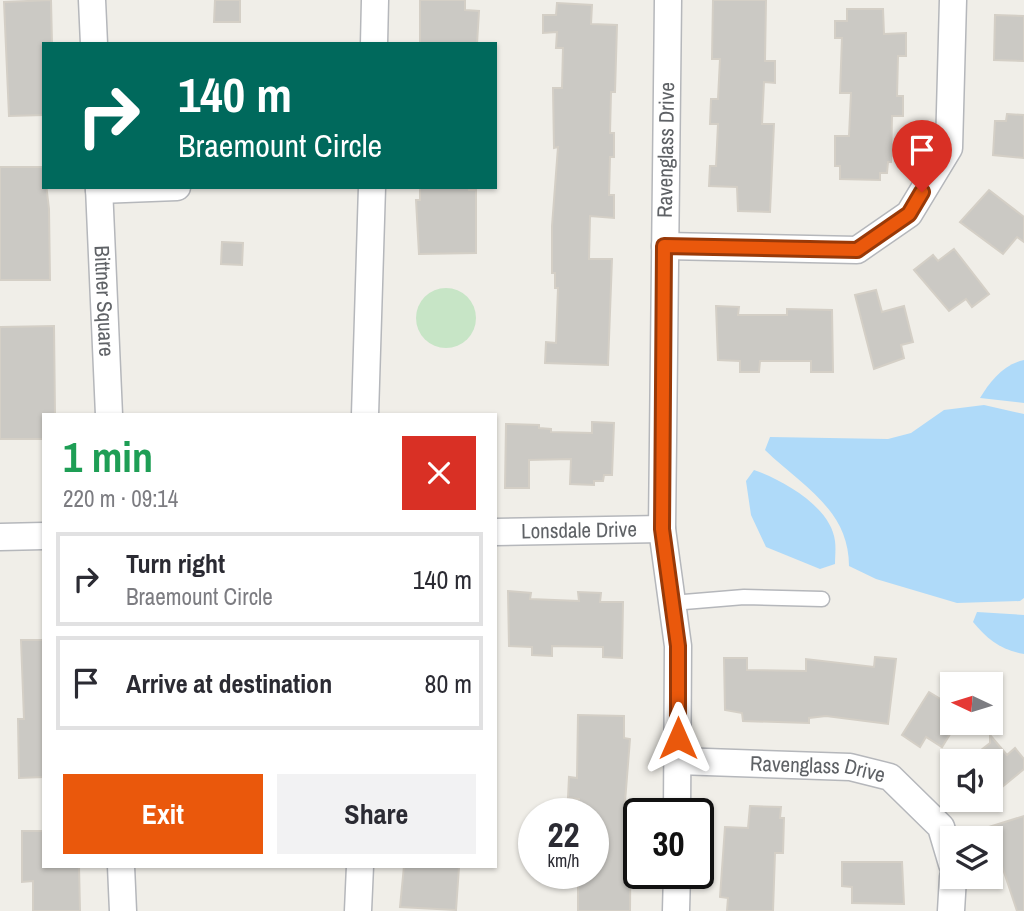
<!DOCTYPE html>
<meta charset="utf-8">
<style>
body{margin:0;font-family:"Archivo Narrow",sans-serif;background:#f2f2f3;color:#2b2b33;height:100vh;display:flex;flex-direction:column;font-size:26px;white-space:nowrap}
*{box-sizing:border-box;margin:0}
p{font-size:23px;color:#7c7c81}
.icon{flex:none;width:38px;height:38px;fill:none;stroke:currentColor;stroke-width:2;stroke-linecap:round;stroke-linejoin:round}
.map{position:relative;flex:1;overflow:hidden}
.sheet{position:absolute;left:42px;top:413px;width:455px;height:455px;display:flex;flex-direction:column;background:#fff;border-radius:0px;box-shadow:0 2px 5px #0004}
.sheet>*{flex:none}
.hud{position:absolute;left:42px;top:42px;width:455px;height:147px;border-radius:0px;box-shadow:0 2px 5px #0004;background:#00695c;color:#fff;overflow:hidden}
.needle{width:46px;rotate:274deg}
.tools{position:absolute;left:940px;top:672px;display:grid;gap:14px}
.tools a{display:grid;place-items:center;width:63px;height:63px;border-radius:0px;background:#fff;box-shadow:0 2px 5px #0004;font-size:35px}
.speed{position:absolute;left:518px;top:798px;display:flex;gap:14px;font-size:35px;font-weight:700;text-align:center}
.speed>*{display:grid;place-content:center;width:91px;height:91px;border-radius:50%;background:#fff;box-shadow:0 2px 5px #0004;line-height:1}
.speed small{font-size:18px;font-weight:400}
.speed .limit{border:4px solid #111;border-radius:10px;background:#fff;color:#111}
.pin{position:absolute;display:grid;place-items:center;width:60px;height:60px;color:#fff;margin:-72px -30px;border-radius:50% 50% 50% 0;rotate:-45deg;box-shadow:0 0 7px #0007}
.pin .icon{rotate:45deg}
.me{position:absolute;width:77px;margin:-38px;rotate:0deg;stroke-linejoin:round;filter:drop-shadow(0 0 5px #0008)}
.turn{display:flex;align-items:center;gap:24px;height:147px;padding:0 21px;font-size:32px}
.turn .icon{width:91px;height:91px;stroke-width:2.5}
.turn b{display:block;font-size:49px;line-height:60px}
.round{display:grid;place-items:center;flex:none;width:74px;height:74px;border-radius:0px;background:#f2f2f3}
.overview{display:flex;align-items:center;justify-content:space-between;height:119px;padding:0 21px}
h1{font-size:42px;font-weight:700;line-height:52px;color:#1e9e55}
.primary-button{display:flex;gap:14px;margin-top:auto;padding:14px 21px}
.primary-button a{flex:1;height:80px;border-radius:0px;background:#ea580c;color:#fff;font-size:28px;font-weight:700;line-height:80px;text-align:center}
.primary-button a+a{background:#f2f2f3;color:#2b2b33}
ul{padding:0;list-style:none}
li{display:flex;align-items:center;gap:21px;height:94px;margin:0 14px 10px;padding:0 7px;border:4px solid #e1e1e2;border-radius:0px}
li div{flex:1}
li b{display:block;font-size:26px}
li em{font-style:normal}
.map>svg:first-child{display:block}
.green{fill:#c7e5c6}
.water{fill:#afdaf9}
.building{fill:#cbc9c4;stroke:#d4cfc6;stroke-width:2}
.lines{fill:none;stroke-linecap:round;stroke-linejoin:round}
.lane-casing{stroke:#b5b7bb;stroke-width:17}
.street-casing{stroke:#b5b7bb;stroke-width:29}
.lane{stroke:#fff;stroke-width:14}
.street{stroke:#fff;stroke-width:26}
.route-casing{stroke:#983908;stroke-width:18}
.route{stroke:#ea580c;stroke-width:12}
.labels{text-anchor:middle;stroke-width:5;stroke-linejoin:round;paint-order:stroke}
.street-label{font-size:21px;fill:#5f6266;stroke:#fff}
</style>
<div class="map">
<svg width="1024" height="911" viewBox="0 0 1024 911">
<rect width="100%" height="100%" fill="#f0eee8"/>
<circle class="green" cx="446" cy="318" r="30"/>
<g class="water">
<path d="M1024,360V403L980,398C990,381 1004,364 1024,360Z"/>
<path d="M984,405L1024,414V598L1020,601L957,603L876,579L849,566C849,509 801,485 765,450L770,437L888,439L911,433L944,410Z"/>
<path d="M754,470C783,480 831,507 835,541C836,549 835,557 835,564L820,569L766,547L751,515L746,481Z"/>
<path d="M977,612L1024,615V654C1001,650 988,640 973,622Z"/>
</g>
<g class="building">
<polygon points="51,0 52,44 44,44 44,115 9,116 4,2"/>
<polygon points="215,0 240,0 240,22 214,22"/>
<polygon points="420,0 465,0 465,10 479,11 477,44 420,44"/>
<polygon points="713,0 766,0 765,61 775,61 775,83 764,82 762,124 774,124 770,212 738,211 737,187 709,186 710,166 716,166 718,124 710,124 711,99 718,99 720,59 712,59"/>
<polygon points="557,3 592,5 591,24 617,25 615,92 611,92 610,133 614,133 614,157 610,157 609,195 614,195 614,218 590,216 589,259 612,259 608,365 545,363 546,342 556,343 558,288 555,288 555,273 552,273 552,226 558,147 554,148 553,88 562,88 563,48 556,48 557,32 543,33 543,15 556,15"/>
<polygon points="847,9 883,9 884,34 906,33 906,56 898,56 897,96 903,96 903,116 892,116 891,162 888,162 887,173 880,173 880,180 840,179 840,166 835,166 835,136 849,136 851,93 840,93 842,38 835,38 835,21 847,21"/>
<polygon points="995,15 1024,16 1024,61 994,60"/>
<polygon points="1007,114 1024,115 1024,158 993,155 995,121 1006,121"/>
<polygon points="0,167 44,167 49,209 50,280 0,280"/>
<polygon points="420,187 469,187 469,190 476,190 476,253 419,254 416,200 420,200"/>
<polygon points="989,190 1024,217 1024,242 1017,237 1003,254 960,222"/>
<polygon points="222,242 243,243 242,265 221,264"/>
<polygon points="954,249 989,294 972,307 966,299 949,311 914,270 933,255 938,261"/>
<polygon points="876,290 882,312 904,306 913,342 901,345 904,358 874,369 855,295"/>
<polygon points="716,306 739,307 738,315 787,315 787,309 832,310 833,372 811,372 811,361 760,361 759,372 740,372 740,361 718,360"/>
<polygon points="54,326 55,415 44,415 44,439 0,439 0,327"/>
<polygon points="592,422 614,423 612,475 604,475 603,481 594,481 594,485 570,484 571,459 529,460 529,488 505,488 506,424 539,425 539,428 551,429 551,432 592,433"/>
<polygon points="508,591 531,593 530,599 579,601 578,592 601,593 600,602 623,602 622,658 603,657 603,647 552,646 552,656 532,655 532,647 509,646"/>
<polygon points="21,640 44,640 44,777 19,778 18,719 24,719"/>
<polygon points="875,657 896,659 888,724 826,716 809,718 809,723 743,721 742,713 725,710 724,658 747,658 747,670 806,671 806,659 874,667"/>
<polygon points="929,692 952,706 952,731 942,747 926,737 920,747 902,735"/>
<polygon points="578,715 624,716 624,738 630,739 625,802 631,802 630,911 578,911 578,873 593,873 593,814 578,814 579,799 568,798 569,777 577,778"/>
<polygon points="990,735 1007,755 1015,748 1024,759 1024,769 990,797 990,761 967,761 990,743"/>
<polygon points="750,806 781,807 780,818 784,818 783,853 775,853 773,911 727,911 728,898 720,897 725,827 748,828"/>
<polygon points="1024,816 1024,911 1017,911 989,827"/>
<polygon points="22,831 44,831 44,866 79,866 80,911 33,911 33,881 22,882"/>
<polygon points="842,862 902,862 904,904 852,903 852,887 842,886"/>
<polygon points="404,866 459,867 456,910 400,907"/>
</g>
<g class="lines">
<g class="lane-casing">
<polyline id="lane" points="672,603 744,597 822,599"/>
</g>
<g class="street-casing">
<g id="street">
<polyline points="92,0 94,44"/>
<polyline points="668,0 662,529 678,646 677,814"/>
<polyline points="374,44 375,0"/>
<path id="s1" d="M99,187L109,415"/>
<polyline points="99,190 177,187"/>
<polyline points="665,246 857,250 909,214 949,148 953,0"/>
<polyline points="365,415 372,187"/>
<path id="s2" d="M495,532L662,529"/>
<polyline points="0,537 44,536"/>
<path id="s3" d="M678,761L850,767L890,777L941,827L952,864"/>
<polyline points="121,866 123,911"/>
<polyline points="358,911 360,866"/>
<polyline points="676,911 677,873"/>
<polyline points="951,911 953,877"/>
</g>
</g>
<use href="#lane" class="lane"/>
<use href="#street" class="street"/>
</g>
<g class="lines">
<g class="route-casing">
<polyline id="route" points="678,738 678,646 662,529 664,246 857,250 909,214 922,192"/>
</g>
<use href="#route" class="route"/>
</g>
<g class="labels">
<g class="street-label">
<text transform="translate(666 150) rotate(-89)" y="7">Ravenglass Drive</text>
<text dy="7" stroke="none"><textPath href="#s1" startOffset="114">Bittner Square</textPath></text>
<text dy="7" stroke="none"><textPath href="#s2" startOffset="84">Lonsdale Drive</textPath></text>
<text dy="7" stroke="none"><textPath href="#s3" startOffset="140">Ravenglass Drive</textPath></text>
</g>
</g>
</svg>
<div class="tools">
<a><svg class="needle" viewBox="-14 -14 28 28"><path d="M0-13l5 13h-10z" fill="#e53935"/><path d="M0 13l5-13h-10z" fill="#7c7c81"/></svg></a>
<a><svg class="icon" aria-label="sound" viewBox="0 0 24 24"><path d="M4 9h4l5-4v14l-5-4H4zM17 9q2 3 0 6"/></svg></a>
<a><svg class="icon" aria-label="layers" viewBox="0 0 24 24"><path d="M12 4l9 5-9 5-9-5zM3 14l9 5 9-5"/></svg></a>
</div>
<div class="speed"><div>22<small>km/h</small></div><div class="limit">30</div></div>
<div class="pin" style="left:922px;top:192px;background:#d93025"><svg class="icon" aria-label="arrive" viewBox="0 0 24 24"><path d="M6 21V4h12l-3 4 3 4H6"/></svg></div>
<svg class="me" style="left:678px;top:738px" viewBox="-20 -20 40 40"><path d="M0-17L14 15 0 8-14 15z" fill="#ea580c" stroke="#fff" stroke-width="4"/></svg>
<div class="hud">
<div class="turn"><svg class="icon" aria-label="right" viewBox="0 0 24 24"><path d="M7 20v-9h11M14 6l5 5-5 5"/></svg><div><b>140 m</b>Braemount Circle</div></div>
</div>
<section class="sheet">
<div class="overview"><div><h1>1 min</h1><p>220 m · 09:14</p></div><a class="round" style="background:#d93025;color:#fff"><svg class="icon" aria-label="close" viewBox="0 0 24 24"><path d="M6 6l12 12M18 6L6 18"/></svg></a></div>
<ul>
<li><svg class="icon" aria-label="right" viewBox="0 0 24 24"><path d="M7 20v-9h11M14 6l5 5-5 5"/></svg><div><b>Turn right</b><p>Braemount Circle</p></div><em>140 m</em></li>
<li><svg class="icon" aria-label="arrive" viewBox="0 0 24 24"><path d="M6 21V4h12l-3 4 3 4H6"/></svg><div><b>Arrive at destination</b></div><em>80 m</em></li>
</ul>
<div class="primary-button"><a>Exit</a><a>Share</a></div>
</section>
</div>
